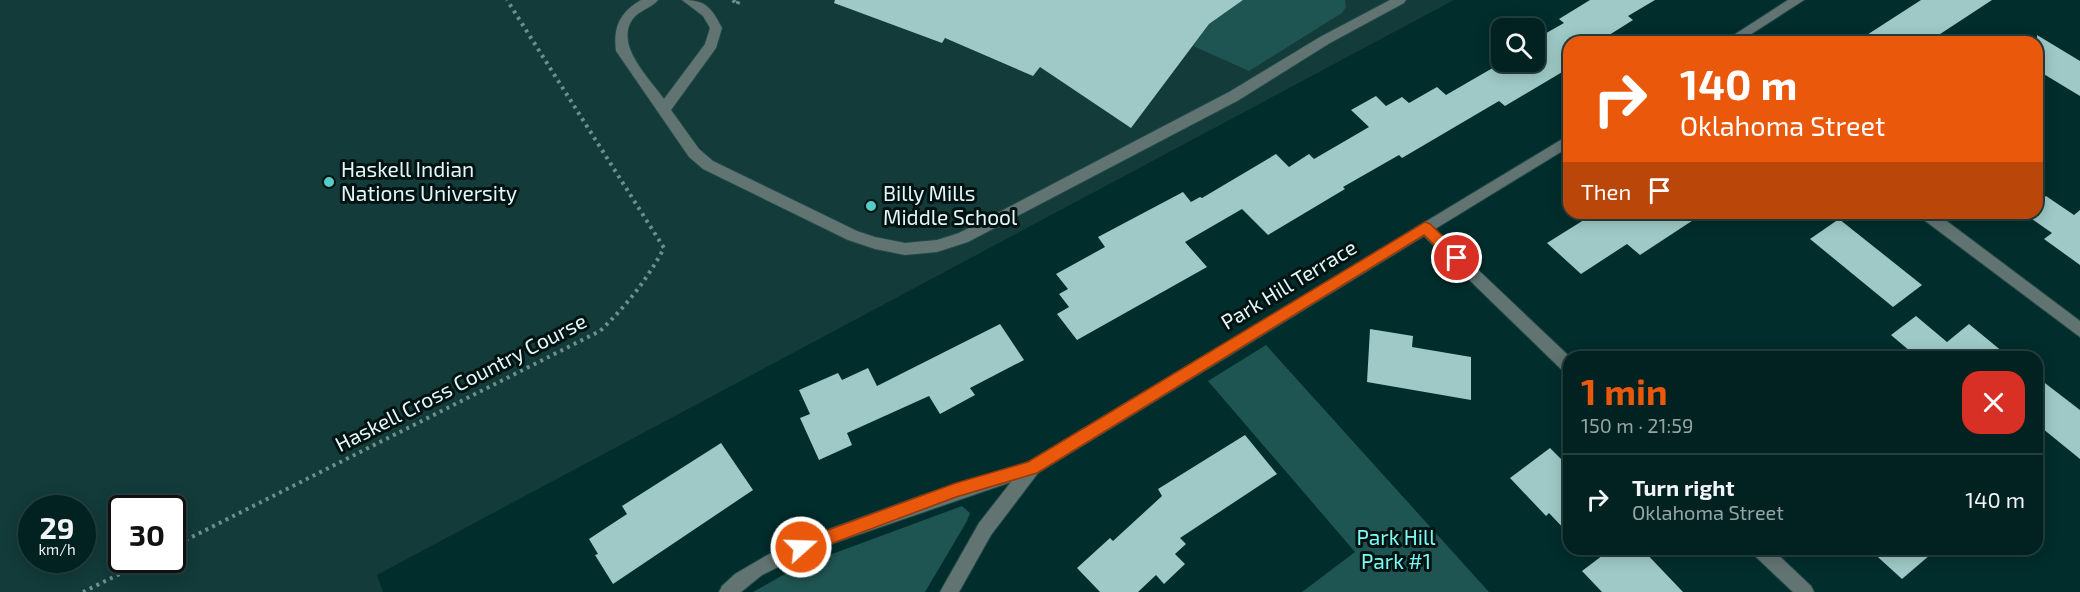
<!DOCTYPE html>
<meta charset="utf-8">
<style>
body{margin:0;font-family:"Exo 2",sans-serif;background:#0b2a2a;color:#f1f3f6;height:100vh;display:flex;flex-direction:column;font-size:22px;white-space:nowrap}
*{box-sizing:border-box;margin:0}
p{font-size:20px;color:#96a4a5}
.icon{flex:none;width:33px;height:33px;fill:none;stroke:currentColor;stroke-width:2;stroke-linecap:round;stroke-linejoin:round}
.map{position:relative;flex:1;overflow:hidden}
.panel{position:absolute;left:1563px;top:351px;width:480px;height:204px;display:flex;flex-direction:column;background:#012221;border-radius:18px;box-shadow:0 3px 15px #0003,0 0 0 2px #233f3f}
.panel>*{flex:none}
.banner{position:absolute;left:1563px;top:36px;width:480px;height:183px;border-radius:18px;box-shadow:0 3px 15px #0003,0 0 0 2px #233f3f;background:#ea580c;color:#fff;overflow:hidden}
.buttons{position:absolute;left:1491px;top:18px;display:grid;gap:12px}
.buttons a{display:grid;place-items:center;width:54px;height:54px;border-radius:12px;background:#012221;box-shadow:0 3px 15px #0003,0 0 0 2px #233f3f;font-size:30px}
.speed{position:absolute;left:18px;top:495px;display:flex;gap:12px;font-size:30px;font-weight:700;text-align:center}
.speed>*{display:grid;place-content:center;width:78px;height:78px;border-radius:50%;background:#012221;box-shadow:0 3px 15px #0003,0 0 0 2px #233f3f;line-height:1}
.speed small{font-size:15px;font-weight:400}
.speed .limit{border:3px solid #111;border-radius:9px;background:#fff;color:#111}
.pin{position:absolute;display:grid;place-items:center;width:51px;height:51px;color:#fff;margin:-26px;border:3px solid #fff;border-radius:50%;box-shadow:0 2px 6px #0007}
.me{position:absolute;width:66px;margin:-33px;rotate:70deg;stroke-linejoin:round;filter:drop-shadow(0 0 4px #0008)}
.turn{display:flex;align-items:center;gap:21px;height:126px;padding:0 18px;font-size:27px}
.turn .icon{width:78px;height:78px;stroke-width:2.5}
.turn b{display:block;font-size:42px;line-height:51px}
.then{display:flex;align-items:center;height:57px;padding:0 18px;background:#0003;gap:12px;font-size:22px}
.round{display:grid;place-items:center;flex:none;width:63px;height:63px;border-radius:18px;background:#0b2a2a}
.headline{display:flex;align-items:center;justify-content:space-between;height:102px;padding:0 18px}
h1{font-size:36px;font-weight:700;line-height:45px;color:#ea580c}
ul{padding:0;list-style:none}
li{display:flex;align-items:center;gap:18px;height:90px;padding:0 18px;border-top:2px solid #233f3f}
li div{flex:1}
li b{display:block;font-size:22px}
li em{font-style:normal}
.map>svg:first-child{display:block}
.built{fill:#123b3a;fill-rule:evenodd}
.green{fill:#1e5452}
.building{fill:#9ec9c6}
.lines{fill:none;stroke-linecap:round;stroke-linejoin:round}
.minor-casing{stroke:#204948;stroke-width:2}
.path{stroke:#6e8e8d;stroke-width:4;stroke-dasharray:3 4.5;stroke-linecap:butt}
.minor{fill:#627472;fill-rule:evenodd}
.route{fill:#ea580c;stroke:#983908;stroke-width:1.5}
.poi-dot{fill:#54cdc8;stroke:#031312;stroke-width:2}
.labels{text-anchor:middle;stroke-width:6;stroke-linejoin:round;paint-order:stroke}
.poi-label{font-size:21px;fill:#e2f7f6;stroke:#031312;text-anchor:start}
.street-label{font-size:21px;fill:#e2f7f6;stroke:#031312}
.park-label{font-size:21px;fill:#7bfaf4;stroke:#031312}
</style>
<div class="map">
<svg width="2080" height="592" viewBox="0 0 2080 592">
<rect width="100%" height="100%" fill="#012d2c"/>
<path class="built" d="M0,0H1454L377,575L383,592H0ZM32,508H82V560H32ZM122,508H172V560H122Z"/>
<g class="green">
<polygon points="1243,0 1345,0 1346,7 1342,13 1249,71 1193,46 1209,24"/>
<polygon points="1266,345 1489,592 1302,592 1355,552 1208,381"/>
<polygon points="962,506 970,513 967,521 925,592 753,592 797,567"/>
</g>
<g class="building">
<polygon points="835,0 1243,0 1209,24 1131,128 1040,67 1033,76 945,38 942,43 834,3"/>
<polygon points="1590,0 1655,0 1628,16 1633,20 1606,37 1603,35 1591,42 1569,42 1569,68 1505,106 1499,101 1402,158 1399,155 1343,187 1345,189 1268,235 1242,209 1185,242 1207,267 1077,340 1057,314 1069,307 1059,294 1068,289 1056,274 1105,247 1098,237 1183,192 1191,202 1200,197 1202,198 1276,154 1289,167 1309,154 1314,159 1369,127 1351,110 1376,96 1386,106 1402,97 1409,103 1437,87 1446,95 1503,62 1534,62 1534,40 1564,23 1559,19"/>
<polygon points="1921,0 1992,0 1928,42 1856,42"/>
<polygon points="2037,35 2080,61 2080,96 2037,70"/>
<polygon points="2046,196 2074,215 2080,210 2080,265 2044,239 2052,233 2025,214 2037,213 2037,204"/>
<polygon points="1595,213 1704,213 1640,255 1627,244 1581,274 1547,243"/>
<polygon points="1839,219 1922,285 1893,307 1810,239"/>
<polygon points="1916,316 1947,342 1969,324 2009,357 1917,357 1891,335"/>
<polygon points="1000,324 1024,360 970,388 975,395 940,414 929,396 847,433 852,445 819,460 800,418 810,414 799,390 838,373 842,380 868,368 877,386"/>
<polygon points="1370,329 1413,336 1412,347 1471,357 1471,400 1367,382"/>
<polygon points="2037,377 2080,410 2080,459 2037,424"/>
<polygon points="1245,435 1277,474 1180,538 1186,544 1175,554 1185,564 1164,584 1156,575 1138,592 1100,592 1077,568 1110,538 1113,541 1162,496 1158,489"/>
<polygon points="721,443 753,490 613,584 595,555 598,554 589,539 627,514 622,506"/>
<polygon points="1550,448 1569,467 1569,534 1549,513 1546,516 1510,478"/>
<polygon points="1611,549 1642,549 1683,592 1602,592 1582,571"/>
<polygon points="1869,549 1937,549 1902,579"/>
</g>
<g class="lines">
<g class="minor-casing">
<g id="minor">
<path d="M641,0H658C652,8 639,10 632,20C615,46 650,79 664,99L705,44L710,28L703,16L682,0C706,0 711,7 722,28L716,48L671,110L699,149L713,161L857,231L875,237L905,243L937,240L959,233L1229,92L1320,37L1390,0H1406L1404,3L1330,43L1239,100L968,242L937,252L905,255L875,249L848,240L703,169L689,157L616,51C613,27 620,12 641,0Z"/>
<polygon points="1788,0 1804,0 1739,42 1723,42"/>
<polygon points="1569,135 1569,147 1435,229 1570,357 1569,373 1563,371 1424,236 1038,473 991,535 959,592 940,592 979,523 1011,482 808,552 762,575 741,592 719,592 722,586 735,574 783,546 923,495 1028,462"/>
<polygon points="1918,213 1936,213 2080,321 2080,337 1920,217"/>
<polygon points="1751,549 1772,549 1811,586 1814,592 1793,592 1754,555"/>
</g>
</g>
<g class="path">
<polyline points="733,0 737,5 739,0"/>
<path d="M172,547L600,331C626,306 647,280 664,248L507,0"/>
<polyline points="83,592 148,560"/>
</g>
<use href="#minor" class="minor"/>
</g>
<polygon class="route" points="1425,222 1430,224 1462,255 1464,258 1462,262 1452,262 1424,235 1037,473 956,497 801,555 795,553 793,547 795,542 801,540 956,483 1028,462"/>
<g class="poi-dot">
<circle cx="329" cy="182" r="6"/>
<circle cx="871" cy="206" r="6"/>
</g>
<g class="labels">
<g class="poi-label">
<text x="341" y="177">Haskell Indian<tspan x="341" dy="24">Nations University</tspan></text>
<text x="883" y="201">Billy Mills<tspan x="883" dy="24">Middle School</tspan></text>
</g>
<g class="street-label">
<text transform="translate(1289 285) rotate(-31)" y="7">Park Hill Terrace</text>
<text transform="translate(461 383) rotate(-27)" y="7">Haskell Cross Country Course</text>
</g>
<g class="park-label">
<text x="1396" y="545">Park Hill<tspan x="1396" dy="24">Park #1</tspan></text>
</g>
</g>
</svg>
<div class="buttons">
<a><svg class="icon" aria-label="search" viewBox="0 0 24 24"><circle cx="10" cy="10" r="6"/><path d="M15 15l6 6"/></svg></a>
</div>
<div class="speed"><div>29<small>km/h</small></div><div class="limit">30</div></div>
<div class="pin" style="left:1457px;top:258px;background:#d93025"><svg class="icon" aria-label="arrive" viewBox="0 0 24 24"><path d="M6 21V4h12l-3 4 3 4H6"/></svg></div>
<svg class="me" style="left:801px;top:547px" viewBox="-20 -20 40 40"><circle r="17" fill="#ea580c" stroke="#fff" stroke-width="3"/><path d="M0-11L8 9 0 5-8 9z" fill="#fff"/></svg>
<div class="banner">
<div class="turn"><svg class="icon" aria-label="right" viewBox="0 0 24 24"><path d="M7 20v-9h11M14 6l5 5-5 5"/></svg><div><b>140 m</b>Oklahoma Street</div></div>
<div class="then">Then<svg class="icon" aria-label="arrive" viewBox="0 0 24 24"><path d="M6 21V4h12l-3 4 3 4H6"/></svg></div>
</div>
<section class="panel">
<div class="headline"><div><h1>1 min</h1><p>150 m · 21:59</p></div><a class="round" style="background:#d93025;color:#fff"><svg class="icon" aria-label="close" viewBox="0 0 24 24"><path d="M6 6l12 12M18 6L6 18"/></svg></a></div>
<ul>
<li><svg class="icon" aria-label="right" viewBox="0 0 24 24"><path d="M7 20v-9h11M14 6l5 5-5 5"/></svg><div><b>Turn right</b><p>Oklahoma Street</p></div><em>140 m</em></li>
</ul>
</section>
</div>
